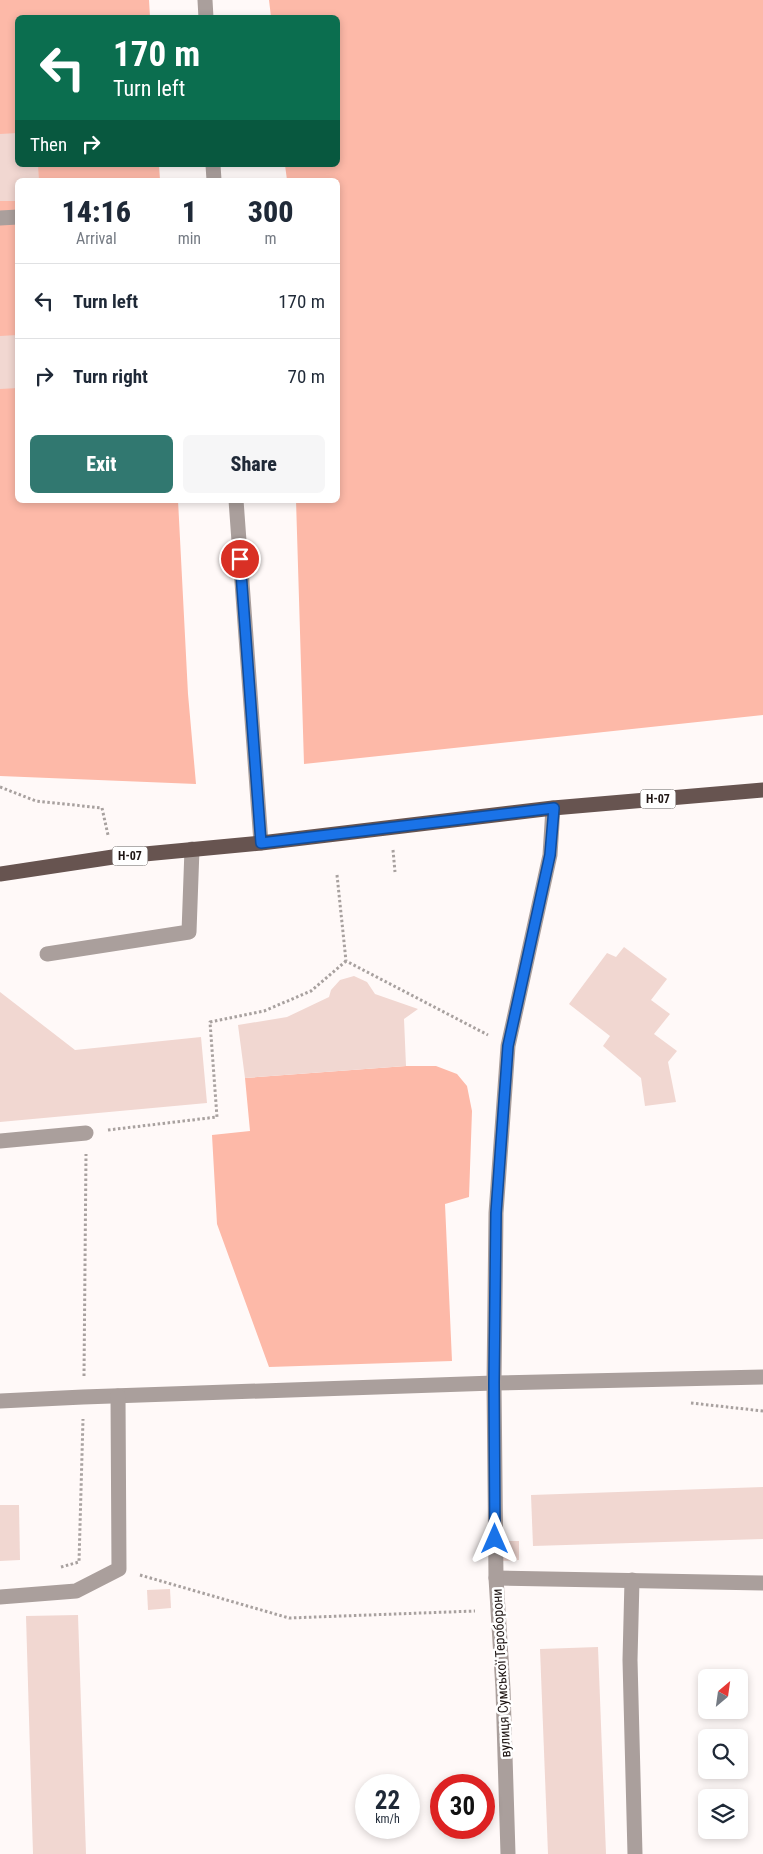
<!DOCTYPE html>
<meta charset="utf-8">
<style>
body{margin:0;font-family:"Roboto Condensed",sans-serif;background:#f6f6f7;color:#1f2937;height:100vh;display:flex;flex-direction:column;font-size:19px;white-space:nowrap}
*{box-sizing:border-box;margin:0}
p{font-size:16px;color:#747a83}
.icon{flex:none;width:28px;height:28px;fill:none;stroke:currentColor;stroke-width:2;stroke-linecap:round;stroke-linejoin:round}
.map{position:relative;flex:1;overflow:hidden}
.panel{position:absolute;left:15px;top:178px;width:325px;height:325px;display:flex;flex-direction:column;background:#fff;border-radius:8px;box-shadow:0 2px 8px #0003}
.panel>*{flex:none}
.top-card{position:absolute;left:15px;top:15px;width:325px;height:152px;border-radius:8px;box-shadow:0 2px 8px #0003;background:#0b6e4f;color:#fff;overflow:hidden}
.needle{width:32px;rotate:29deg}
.tools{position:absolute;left:698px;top:1669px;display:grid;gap:10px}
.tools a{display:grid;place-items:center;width:50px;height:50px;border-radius:8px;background:#fff;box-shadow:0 2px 8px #0003;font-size:25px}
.speed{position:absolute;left:355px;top:1774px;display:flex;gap:10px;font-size:25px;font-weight:700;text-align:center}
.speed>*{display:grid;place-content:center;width:65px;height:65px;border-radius:50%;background:#fff;box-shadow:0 2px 8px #0003;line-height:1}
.speed small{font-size:12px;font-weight:400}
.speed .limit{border:8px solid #d22;background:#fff;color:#111}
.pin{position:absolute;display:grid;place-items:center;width:42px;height:42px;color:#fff;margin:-21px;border:2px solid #fff;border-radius:50%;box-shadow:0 1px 5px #0007}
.me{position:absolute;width:55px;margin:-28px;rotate:0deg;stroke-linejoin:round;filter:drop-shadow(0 0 4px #0008)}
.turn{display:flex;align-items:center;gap:18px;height:105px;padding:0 15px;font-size:22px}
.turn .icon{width:65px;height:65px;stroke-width:2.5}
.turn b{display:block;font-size:35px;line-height:42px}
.then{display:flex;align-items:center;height:48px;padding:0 15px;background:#0003;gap:10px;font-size:19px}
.eta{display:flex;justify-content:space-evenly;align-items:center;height:85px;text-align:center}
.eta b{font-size:30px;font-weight:800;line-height:35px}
.action{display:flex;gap:10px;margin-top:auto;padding:10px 15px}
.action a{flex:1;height:58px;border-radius:8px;background:#317870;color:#fff;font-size:20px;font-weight:800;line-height:58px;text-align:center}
.action a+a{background:#f6f6f7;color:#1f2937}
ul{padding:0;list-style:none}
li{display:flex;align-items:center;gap:15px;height:75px;padding:0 15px;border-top:1px solid #e0e1e3}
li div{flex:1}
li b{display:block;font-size:19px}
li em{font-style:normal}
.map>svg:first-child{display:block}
.green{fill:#fdb9a8}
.building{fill:#f1d7d1}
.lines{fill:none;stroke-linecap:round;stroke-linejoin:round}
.path{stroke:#a8a19f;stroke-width:3;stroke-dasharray:2.5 2.5;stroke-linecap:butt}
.minor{stroke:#aa9f9c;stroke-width:15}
.major{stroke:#675450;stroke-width:15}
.route-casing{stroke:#114b97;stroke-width:12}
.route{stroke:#1a73e8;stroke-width:9}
.labels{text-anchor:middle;stroke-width:5;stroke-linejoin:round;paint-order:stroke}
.shield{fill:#fff;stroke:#625c5a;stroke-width:1}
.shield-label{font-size:12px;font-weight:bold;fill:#1f1614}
.street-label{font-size:14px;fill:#1f1614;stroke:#fff}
</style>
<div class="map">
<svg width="763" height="1854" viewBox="0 0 763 1854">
<rect width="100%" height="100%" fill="#fff9f8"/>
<g class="green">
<polygon points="0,0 149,0 150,17 18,18 18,165 159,165 160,180 18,180 18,500 178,500 188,694 196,784 0,776"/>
<polygon points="269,0 763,0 763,715 304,764 296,500 338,500 338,180 287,180 285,165 338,165 338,18 271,17"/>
<polygon points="406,1066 436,1066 457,1074 467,1086 472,1111 469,1197 445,1204 452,1361 269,1367 217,1224 212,1135 250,1131 245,1078"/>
</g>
<g class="building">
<polygon points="18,133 18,165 38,165 39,180 18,180 18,201 0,201 0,134"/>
<polygon points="18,335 18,388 0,389 0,336"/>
<polygon points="624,947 667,979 651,1000 670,1014 654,1034 677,1051 668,1062 676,1102 645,1106 641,1078 603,1046 610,1036 569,1004 607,953 616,957"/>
<polygon points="354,976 367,982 375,994 418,1009 404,1019 406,1066 245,1078 238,1025 287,1017 329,997 331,990 340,980"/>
<polygon points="0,992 75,1050 201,1037 207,1103 0,1122"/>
<polygon points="763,1487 763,1539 533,1546 531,1495"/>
<polygon points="0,1505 19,1505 20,1560 0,1561"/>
<polygon points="502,1541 519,1541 519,1560 502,1561"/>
<polygon points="170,1589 171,1608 148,1610 147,1590"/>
<polygon points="78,1615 86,1854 33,1854 26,1616"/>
<polygon points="598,1647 606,1854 548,1854 540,1649"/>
</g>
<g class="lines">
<g class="path">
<polyline points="0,787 36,801 102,808 108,835"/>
<polyline points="393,850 395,872"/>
<polyline points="337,875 346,961 488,1035"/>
<polyline points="108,1130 217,1117 210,1022 264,1011 311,991 346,961"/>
<polyline points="84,1376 86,1154"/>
<polyline points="691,1403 763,1411"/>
<polyline points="61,1567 79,1562 83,1419"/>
<polyline points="140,1575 289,1618 475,1611"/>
</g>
<g class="minor">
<polyline points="205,0 206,18"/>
<polyline points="213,165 214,180"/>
<polyline points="0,218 18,217"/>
<polyline points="236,500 261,843"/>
<polyline points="47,954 189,932 192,849"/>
<polyline points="0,1141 86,1133"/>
<polyline points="0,1401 83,1397 494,1383 763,1377"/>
<polyline points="496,1578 763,1583"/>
<polyline points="632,1580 630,1660 635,1854"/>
<polyline points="0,1597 76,1591 119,1569 118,1396"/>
<polyline points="508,1854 503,1689 496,1578 494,1383 496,1213 508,1046 550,855 553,808"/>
</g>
<polyline class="major" points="0,874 113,857 261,843 553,808 763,790"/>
</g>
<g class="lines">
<g class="route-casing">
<polyline id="route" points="240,559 261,843 554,808 550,855 508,1046 496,1213 494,1383 495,1539"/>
</g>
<use href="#route" class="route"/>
</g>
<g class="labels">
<g class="shield">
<rect x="640.5" y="789.5" width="35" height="19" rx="4"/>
<rect x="112.5" y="846.5" width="35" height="19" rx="4"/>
</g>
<g class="shield-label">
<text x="658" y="803">Н-07</text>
<text x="130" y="860">Н-07</text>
</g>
<g class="street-label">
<text transform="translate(501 1673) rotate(-93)" y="5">вулиця Сумської Тероборони</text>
</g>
</g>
</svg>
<div class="tools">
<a><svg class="needle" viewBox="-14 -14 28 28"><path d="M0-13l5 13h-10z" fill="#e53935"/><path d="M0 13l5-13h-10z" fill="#747a83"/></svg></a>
<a><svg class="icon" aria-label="search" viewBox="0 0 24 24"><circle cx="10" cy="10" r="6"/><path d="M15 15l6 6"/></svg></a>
<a><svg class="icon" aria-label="layers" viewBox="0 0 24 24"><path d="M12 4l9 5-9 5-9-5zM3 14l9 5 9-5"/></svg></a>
</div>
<div class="speed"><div>22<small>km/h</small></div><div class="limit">30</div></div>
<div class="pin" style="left:240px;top:559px;background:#d93025"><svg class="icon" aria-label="arrive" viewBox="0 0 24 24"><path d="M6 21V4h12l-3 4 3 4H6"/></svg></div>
<svg class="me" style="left:495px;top:1539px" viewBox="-20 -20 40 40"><path d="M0-17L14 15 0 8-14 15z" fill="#1a73e8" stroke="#fff" stroke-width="4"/></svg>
<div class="top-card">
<div class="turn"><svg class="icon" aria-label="left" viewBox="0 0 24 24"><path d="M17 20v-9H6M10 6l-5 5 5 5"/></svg><div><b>170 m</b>Turn left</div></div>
<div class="then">Then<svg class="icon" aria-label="right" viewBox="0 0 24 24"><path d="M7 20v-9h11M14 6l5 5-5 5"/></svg></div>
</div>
<section class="panel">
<div class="eta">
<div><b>14:16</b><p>Arrival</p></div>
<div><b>1</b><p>min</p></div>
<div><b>300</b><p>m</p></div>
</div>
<ul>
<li><svg class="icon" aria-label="left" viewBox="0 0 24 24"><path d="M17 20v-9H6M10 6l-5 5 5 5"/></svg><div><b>Turn left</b></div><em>170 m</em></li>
<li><svg class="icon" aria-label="right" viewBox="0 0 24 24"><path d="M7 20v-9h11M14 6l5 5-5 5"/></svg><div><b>Turn right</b></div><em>70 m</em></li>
</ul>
<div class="action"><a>Exit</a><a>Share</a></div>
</section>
</div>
